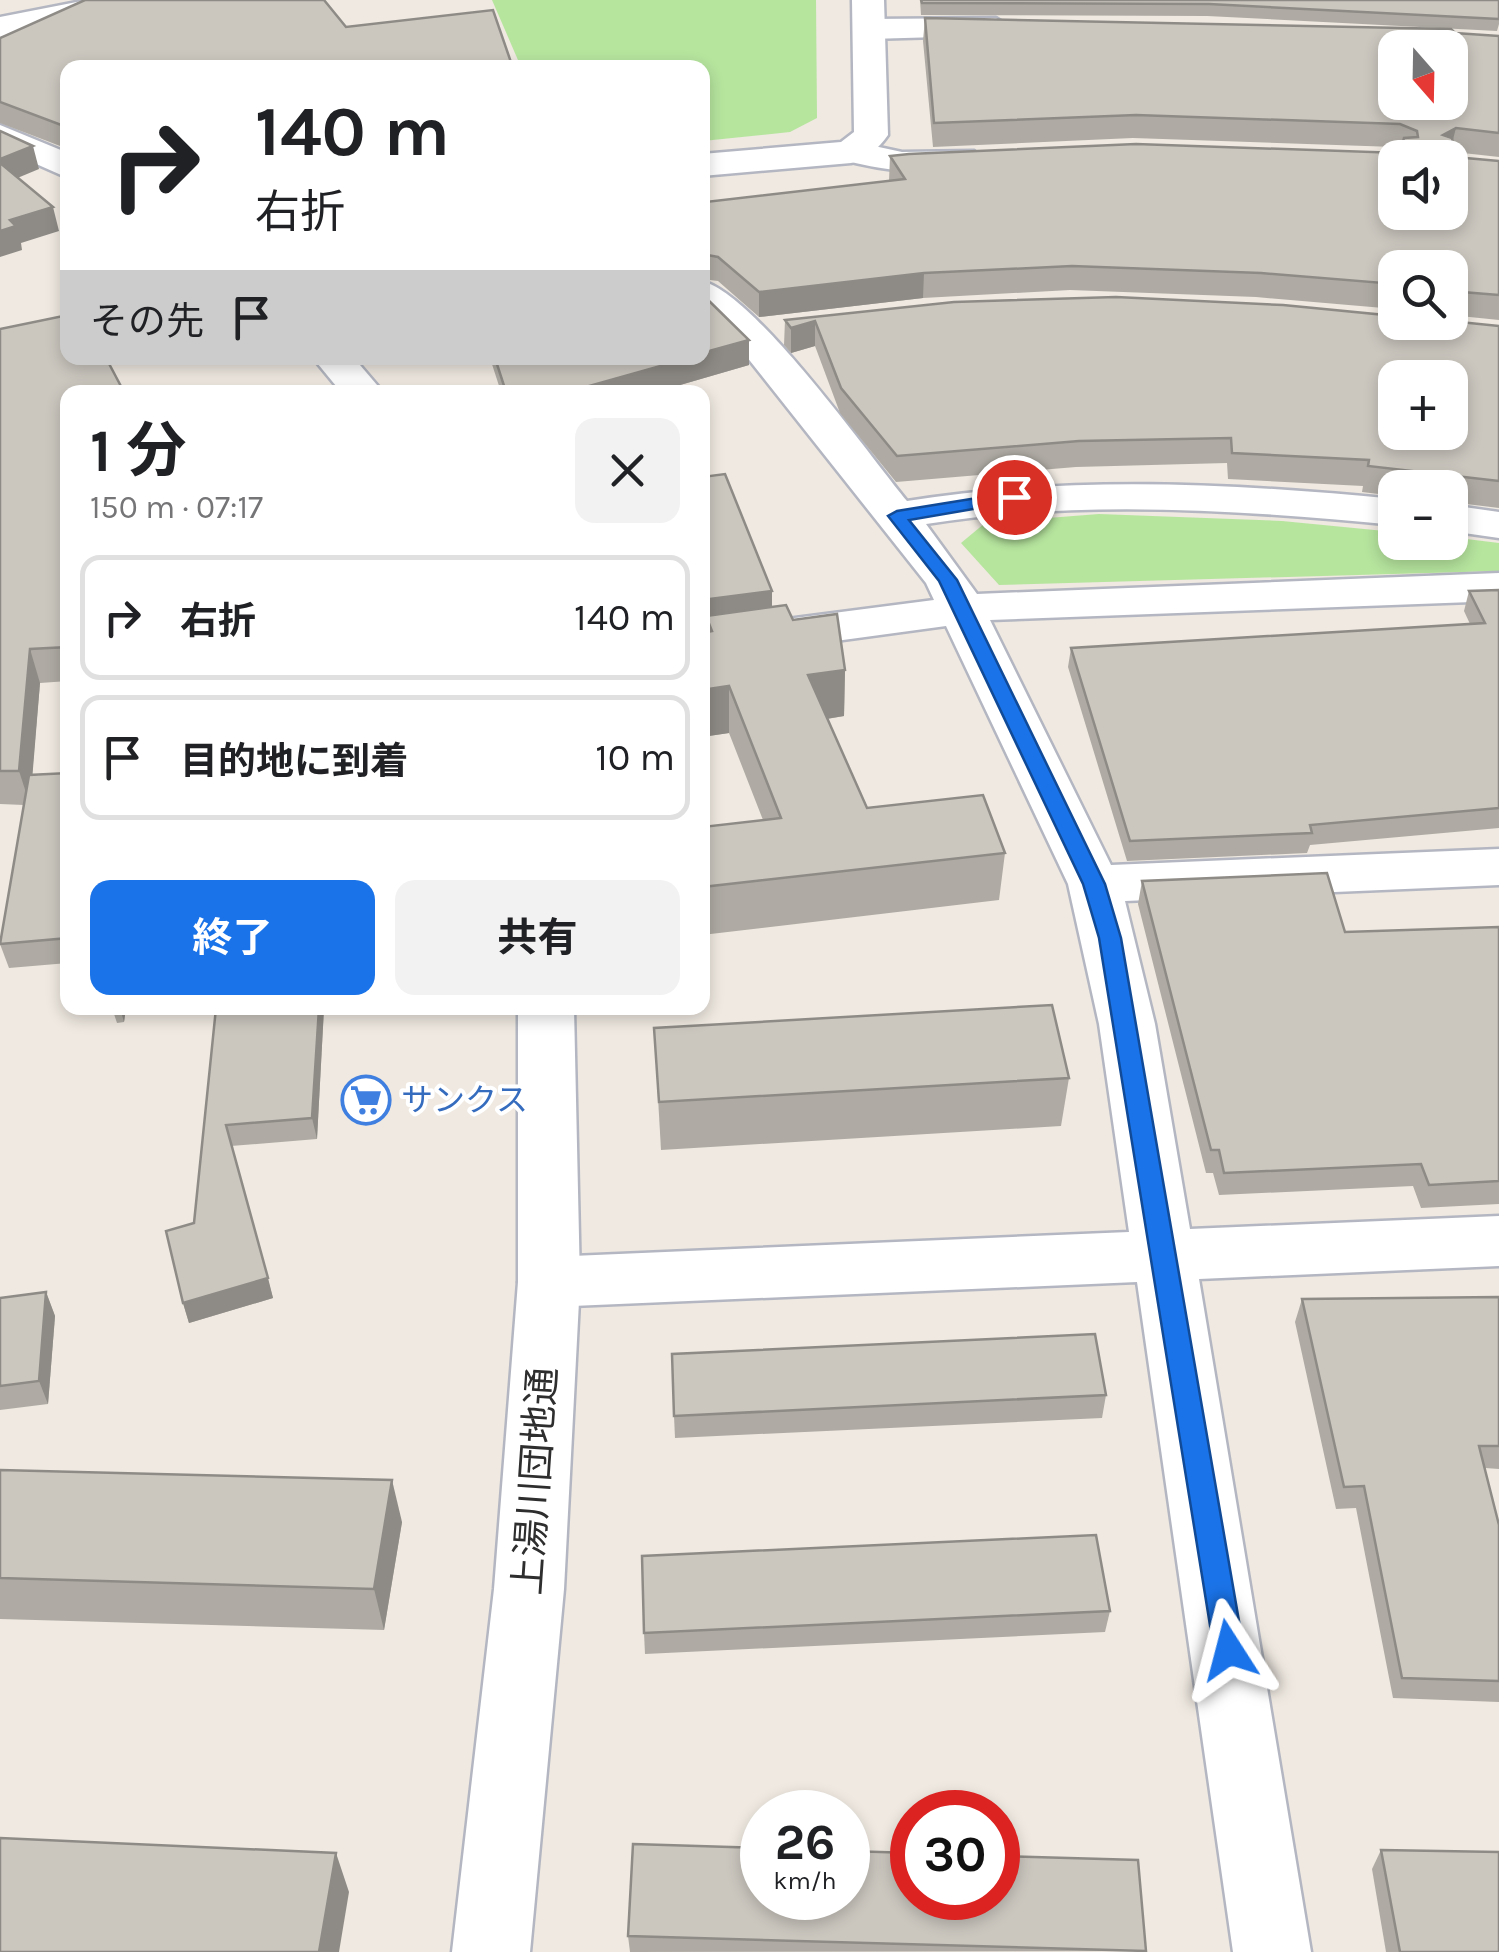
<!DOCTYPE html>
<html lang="ja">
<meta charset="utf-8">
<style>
body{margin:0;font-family:Karla,"Noto Sans JP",sans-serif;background:#f2f2f2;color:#202124;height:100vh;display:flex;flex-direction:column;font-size:38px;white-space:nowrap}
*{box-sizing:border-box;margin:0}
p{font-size:32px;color:#757577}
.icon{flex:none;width:55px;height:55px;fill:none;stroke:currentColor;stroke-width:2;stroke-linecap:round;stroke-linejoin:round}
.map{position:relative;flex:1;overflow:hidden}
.panel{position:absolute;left:60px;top:385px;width:650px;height:630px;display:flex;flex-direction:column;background:#fff;border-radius:20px;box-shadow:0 5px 15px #0003}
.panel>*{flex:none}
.top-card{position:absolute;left:60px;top:60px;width:650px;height:305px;border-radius:20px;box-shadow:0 5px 15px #0003;background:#fff;color:#202124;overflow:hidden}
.needle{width:65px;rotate:160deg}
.buttons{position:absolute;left:1378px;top:30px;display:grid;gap:20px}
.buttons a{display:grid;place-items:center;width:90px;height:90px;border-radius:20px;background:#fff;box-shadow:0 5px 15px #0003;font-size:50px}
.speed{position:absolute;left:740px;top:1790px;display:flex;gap:20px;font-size:50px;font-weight:700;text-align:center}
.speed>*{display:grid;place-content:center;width:130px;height:130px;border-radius:50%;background:#fff;box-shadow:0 5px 15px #0003;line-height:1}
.speed small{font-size:25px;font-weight:400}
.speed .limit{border:15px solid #d22;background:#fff;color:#111}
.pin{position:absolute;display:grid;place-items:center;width:85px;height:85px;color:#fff;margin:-42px;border:5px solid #fff;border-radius:50%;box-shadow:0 2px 10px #0007}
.me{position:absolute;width:110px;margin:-55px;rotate:351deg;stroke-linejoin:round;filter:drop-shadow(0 0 8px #0008)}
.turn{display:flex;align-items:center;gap:35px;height:210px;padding:0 30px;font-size:45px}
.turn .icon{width:130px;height:130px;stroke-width:2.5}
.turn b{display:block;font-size:70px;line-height:85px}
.then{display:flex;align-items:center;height:95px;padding:0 30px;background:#0003;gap:20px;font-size:38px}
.round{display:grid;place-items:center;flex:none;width:105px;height:105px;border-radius:20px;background:#f2f2f2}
.headline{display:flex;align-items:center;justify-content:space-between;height:170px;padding:0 30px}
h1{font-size:60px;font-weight:700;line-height:75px}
.action{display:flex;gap:20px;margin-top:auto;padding:20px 30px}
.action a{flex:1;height:115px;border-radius:20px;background:#1a73e8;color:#fff;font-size:40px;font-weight:700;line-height:115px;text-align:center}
.action a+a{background:#f2f2f2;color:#202124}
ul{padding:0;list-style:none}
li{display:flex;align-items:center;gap:30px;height:125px;margin:0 20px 15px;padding:0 10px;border:5px solid #e0e0e0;border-radius:20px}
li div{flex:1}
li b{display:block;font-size:38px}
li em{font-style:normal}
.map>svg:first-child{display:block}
.green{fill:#b6e59e}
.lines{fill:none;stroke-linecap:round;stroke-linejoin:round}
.street-casing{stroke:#b4b7c1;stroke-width:5}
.secondary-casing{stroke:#b4b7c1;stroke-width:5}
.street{fill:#fff;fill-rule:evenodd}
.secondary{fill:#fff;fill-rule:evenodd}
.wall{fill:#afaba4}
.shaded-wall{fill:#8e8b86}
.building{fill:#cbc7bf;stroke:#8e8b86;stroke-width:2.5;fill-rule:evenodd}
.route{fill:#1a73e8;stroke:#114b97;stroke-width:2.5}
.labels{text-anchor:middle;stroke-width:8;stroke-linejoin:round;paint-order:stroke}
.shop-label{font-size:32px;fill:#366cbe;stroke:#fff;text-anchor:start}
.near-street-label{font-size:38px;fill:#2e2e2e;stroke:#fff}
</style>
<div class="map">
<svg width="1499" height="1952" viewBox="0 0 1499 1952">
<rect width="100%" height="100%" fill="#efe9e1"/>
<g class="green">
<polygon points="492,0 816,0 817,118 790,132 703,141 702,68 521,67"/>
<polygon points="1099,514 1282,521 1395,532 1395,542 1450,542 1450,537 1499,543 1499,571 999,585 961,543 985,523"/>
</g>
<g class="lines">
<g class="street-casing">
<g id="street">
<polygon points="996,18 1012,28 1007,35 870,39 854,29 870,19"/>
<path d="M851,141L902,152L974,151L980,158L974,165C928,177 885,171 839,159L833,152L839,145Z"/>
<path d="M702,281C755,294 868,454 907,501C1070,475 1231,483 1395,499V525C1239,510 1081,499 926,524L977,594L1499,573V601L990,620L1111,865L1499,849V885L1125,901L1155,1024L1190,1229L1499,1216V1266L1199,1279L1311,1952H1233L1137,1282L549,1307L527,1300L518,1282L527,1264L549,1257L1129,1232L1099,1024L1068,884L946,626L702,659V630L934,600L926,583L735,342L702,313Z"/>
<polygon points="1450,505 1499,512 1499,538 1450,531"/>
</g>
</g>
<g class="secondary-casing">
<g id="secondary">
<polygon points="87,0 151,0 135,9 0,37 0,17"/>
<path d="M852,0H884L888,135C879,148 867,159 851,163L702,176V154L841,142L854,132Z"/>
<polygon points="0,125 68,153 68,178 0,148"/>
<polygon points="313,358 354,358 383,392 341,392"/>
<polygon points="518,1008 574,1008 580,1282 564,1589 530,1952 452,1952 494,1589 518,1282"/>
</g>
</g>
<use href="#street" class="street"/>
<use href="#secondary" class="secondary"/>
</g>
<g class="wall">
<polygon points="920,0 1499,0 1499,24 1497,31 1207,16 921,15"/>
<polygon points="925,18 1455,33 1499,36 1499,157 1454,152 1455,157 1499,161 1499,320 1450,315 1450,268 1395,268 1395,309 1256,297 1070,290 923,298 759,317 718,281 702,279 702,199 706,202 889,181 890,156 1400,153 1401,150 1395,147 1133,138 933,147 923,41"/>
<polygon points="346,27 68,68 68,149 0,123 0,38"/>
<polygon points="785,320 1499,326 1499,508 1450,502 1450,488 1395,488 1395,496 1362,492 1363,486 1228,479 1227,463 1076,467 896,482 840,413 815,346 791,353 784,345"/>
<polygon points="0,329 68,392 68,681 40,683 32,775 68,773 68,963 9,968 0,944 24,805 0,804"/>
<polygon points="490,358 702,358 749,365 656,392 501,392"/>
<polygon points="702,477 772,591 772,607 793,620 845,670 844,716 827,719 867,808 1005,853 999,900 702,935 702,827 763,820 729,733 702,737 702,633 707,632 707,626 702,626"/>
<polygon points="1499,590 1499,828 1310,845 1307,853 1127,861 1068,667 1071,648 1470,624 1464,611 1469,591"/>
<polygon points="1142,881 1345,932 1499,927 1499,1204 1421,1208 1413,1186 1219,1195 1213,1173 1206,1173 1138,904"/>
<polygon points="112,1008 126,1008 124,1022 117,1023"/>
<polygon points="216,1008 324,1008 317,1139 231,1146 273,1298 189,1323 183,1303 194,1223"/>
<polygon points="654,1028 1069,1078 1061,1126 661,1150"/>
<polygon points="46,1292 55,1316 48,1404 0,1410 0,1298"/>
<polygon points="1499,1297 1499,1469 1485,1468 1499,1525 1499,1702 1393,1698 1356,1508 1336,1509 1295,1322 1302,1299"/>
<polygon points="1106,1395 1102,1418 675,1438 674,1416"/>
<polygon points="0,1470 402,1522 384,1630 0,1619"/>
<polygon points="1110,1611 1105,1632 645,1654 644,1633"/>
<polygon points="1381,1850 1499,1952 1386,1952 1372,1869"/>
<polygon points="628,1936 1146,1951 630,1952"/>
</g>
<g class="shaded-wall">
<polygon points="1456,128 1450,151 1443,135"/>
<polygon points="33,146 39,169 3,184 0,172 0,159"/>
<polygon points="53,207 59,231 21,243 22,250 0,257 0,231 10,220"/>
<polygon points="924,273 923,298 759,317 759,292"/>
<polygon points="815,321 815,346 791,353 791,328"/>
<polygon points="749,340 749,365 656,392 568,392 689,358 702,358 702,353"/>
<polygon points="772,591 772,617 706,616 707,626 702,626 702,600"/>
<polygon points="30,649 40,683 30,805 19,771"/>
<polygon points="845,670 844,716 807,722 808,675"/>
<polygon points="729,686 729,733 702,737 702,690"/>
<polygon points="120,1008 126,1008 124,1022"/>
<polygon points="319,1008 324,1008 317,1139 312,1118"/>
<polygon points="268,1278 273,1298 189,1323 183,1303"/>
<polygon points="46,1292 55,1316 48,1404 39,1381"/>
<polygon points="392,1480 402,1522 384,1630 374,1589"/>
<polygon points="336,1853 349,1892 339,1952 319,1952"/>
</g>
<g class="building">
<polygon points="85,0 324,0 346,27 493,10 513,68 68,68 66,132 64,126 0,102 0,38"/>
<polygon points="921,0 1499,0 1499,19 1209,4 922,3"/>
<path d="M925,18L1451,29L1455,33L1499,36V133L1456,128L1443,135L1452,138L1455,157L1499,161V295L1450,291V268H1395V284L1261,273L1072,266L924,273L759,292L718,257L702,254V199L706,202L905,179L890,156L909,154L1136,144L1400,153L1404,138L1418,137L1417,131L1400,124L1136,115L934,123ZM1395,48H1450V102H1395ZM1395,158H1450V212H1395Z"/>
<polygon points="0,131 33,146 0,159"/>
<polygon points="0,163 53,207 10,220 16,226 0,231"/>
<polygon points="702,294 749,340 702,353"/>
<path d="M1116,297L1283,305L1395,316V322L1450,321L1499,326V481L1368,466L1369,460L1232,453L1231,438L1079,441L897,456L841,388L815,321L791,328L785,320L954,302ZM1395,378H1450V432H1395Z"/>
<polygon points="68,315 68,358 106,358 124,392 68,392 68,647 30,649 19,771 0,771 0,329"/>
<polygon points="495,358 689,358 568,392 506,392"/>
<polygon points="725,474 772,591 702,600 702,477"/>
<polygon points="1499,590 1499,808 1310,825 1312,833 1130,841 1071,648 1485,623 1469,591"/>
<polygon points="786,605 793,620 837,614 845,670 808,675 867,808 983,795 1005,853 702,887 702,827 781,818 729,686 702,690 702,633 712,631 706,616"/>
<polygon points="68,773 68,938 0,944 29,775"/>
<polygon points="1327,873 1345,932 1499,927 1499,1181 1429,1185 1421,1164 1224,1173 1219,1150 1211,1150 1142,881"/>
<polygon points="1052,1005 1069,1078 659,1102 654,1028"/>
<polygon points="216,1008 319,1008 312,1118 226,1125 268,1278 183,1303 166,1231 194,1223"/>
<polygon points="46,1292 39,1381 0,1386 0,1298"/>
<polygon points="1499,1297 1499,1446 1479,1446 1499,1525 1499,1681 1402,1678 1364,1486 1344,1487 1302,1299"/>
<polygon points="1095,1334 1106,1395 674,1416 672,1354"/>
<polygon points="0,1470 392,1480 374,1589 0,1578"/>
<polygon points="1096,1535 1110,1611 644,1633 642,1556"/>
<polygon points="0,1838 336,1853 319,1952 0,1952"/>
<polygon points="633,1844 762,1848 762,1898 848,1898 848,1851 912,1853 912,1898 998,1898 998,1856 1138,1860 1146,1951 628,1936"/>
<polygon points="1381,1850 1499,1852 1499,1952 1400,1952"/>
</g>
<polygon class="route" points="1014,492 1020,493 1020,501 909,520 957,580 1105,884 1121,938 1244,1650 1239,1660 1229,1664 1219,1660 1214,1650 1099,938 1083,884 939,581 888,516 897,511"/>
<defs>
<g id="supermarket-ring" transform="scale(2.5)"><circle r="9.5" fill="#fff" stroke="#3f7fe0" stroke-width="1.5"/><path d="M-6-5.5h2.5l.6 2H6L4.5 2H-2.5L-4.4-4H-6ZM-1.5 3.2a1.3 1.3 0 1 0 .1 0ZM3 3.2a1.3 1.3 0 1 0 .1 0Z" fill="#3f7fe0"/></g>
</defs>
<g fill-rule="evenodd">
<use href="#supermarket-ring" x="366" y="1100"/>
</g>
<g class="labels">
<g class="shop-label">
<text x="401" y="1111">サンクス</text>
</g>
<g class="near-street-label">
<text transform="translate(535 1481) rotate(-86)" y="13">上湯川団地通</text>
</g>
</g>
</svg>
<div class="buttons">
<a><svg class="needle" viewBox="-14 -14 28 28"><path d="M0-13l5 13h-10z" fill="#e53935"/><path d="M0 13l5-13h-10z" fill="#757577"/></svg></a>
<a><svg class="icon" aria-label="sound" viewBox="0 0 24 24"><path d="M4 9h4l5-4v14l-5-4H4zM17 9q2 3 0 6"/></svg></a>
<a><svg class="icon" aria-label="search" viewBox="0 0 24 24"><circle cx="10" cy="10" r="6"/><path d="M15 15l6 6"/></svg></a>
<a>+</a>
<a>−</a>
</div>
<div class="speed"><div>26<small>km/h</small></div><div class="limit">30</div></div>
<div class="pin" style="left:1014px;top:497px;background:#d93025"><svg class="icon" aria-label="arrive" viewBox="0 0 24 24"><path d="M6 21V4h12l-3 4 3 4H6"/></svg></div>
<svg class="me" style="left:1229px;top:1650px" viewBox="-20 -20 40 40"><path d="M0-17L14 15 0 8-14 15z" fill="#1a73e8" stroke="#fff" stroke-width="4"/></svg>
<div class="top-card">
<div class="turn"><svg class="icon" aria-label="right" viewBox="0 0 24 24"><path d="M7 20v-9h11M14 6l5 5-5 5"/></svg><div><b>140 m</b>右折</div></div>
<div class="then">その先<svg class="icon" aria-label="arrive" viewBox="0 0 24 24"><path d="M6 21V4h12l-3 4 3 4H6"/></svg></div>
</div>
<section class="panel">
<div class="headline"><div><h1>1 分</h1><p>150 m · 07:17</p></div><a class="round"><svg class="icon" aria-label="close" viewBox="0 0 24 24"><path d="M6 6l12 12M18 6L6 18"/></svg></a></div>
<ul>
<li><svg class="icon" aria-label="right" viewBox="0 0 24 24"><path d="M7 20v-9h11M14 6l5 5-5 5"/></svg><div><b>右折</b></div><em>140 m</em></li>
<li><svg class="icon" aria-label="arrive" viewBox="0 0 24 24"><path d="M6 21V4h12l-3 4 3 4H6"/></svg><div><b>目的地に到着</b></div><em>10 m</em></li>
</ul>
<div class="action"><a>終了</a><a>共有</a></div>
</section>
</div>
